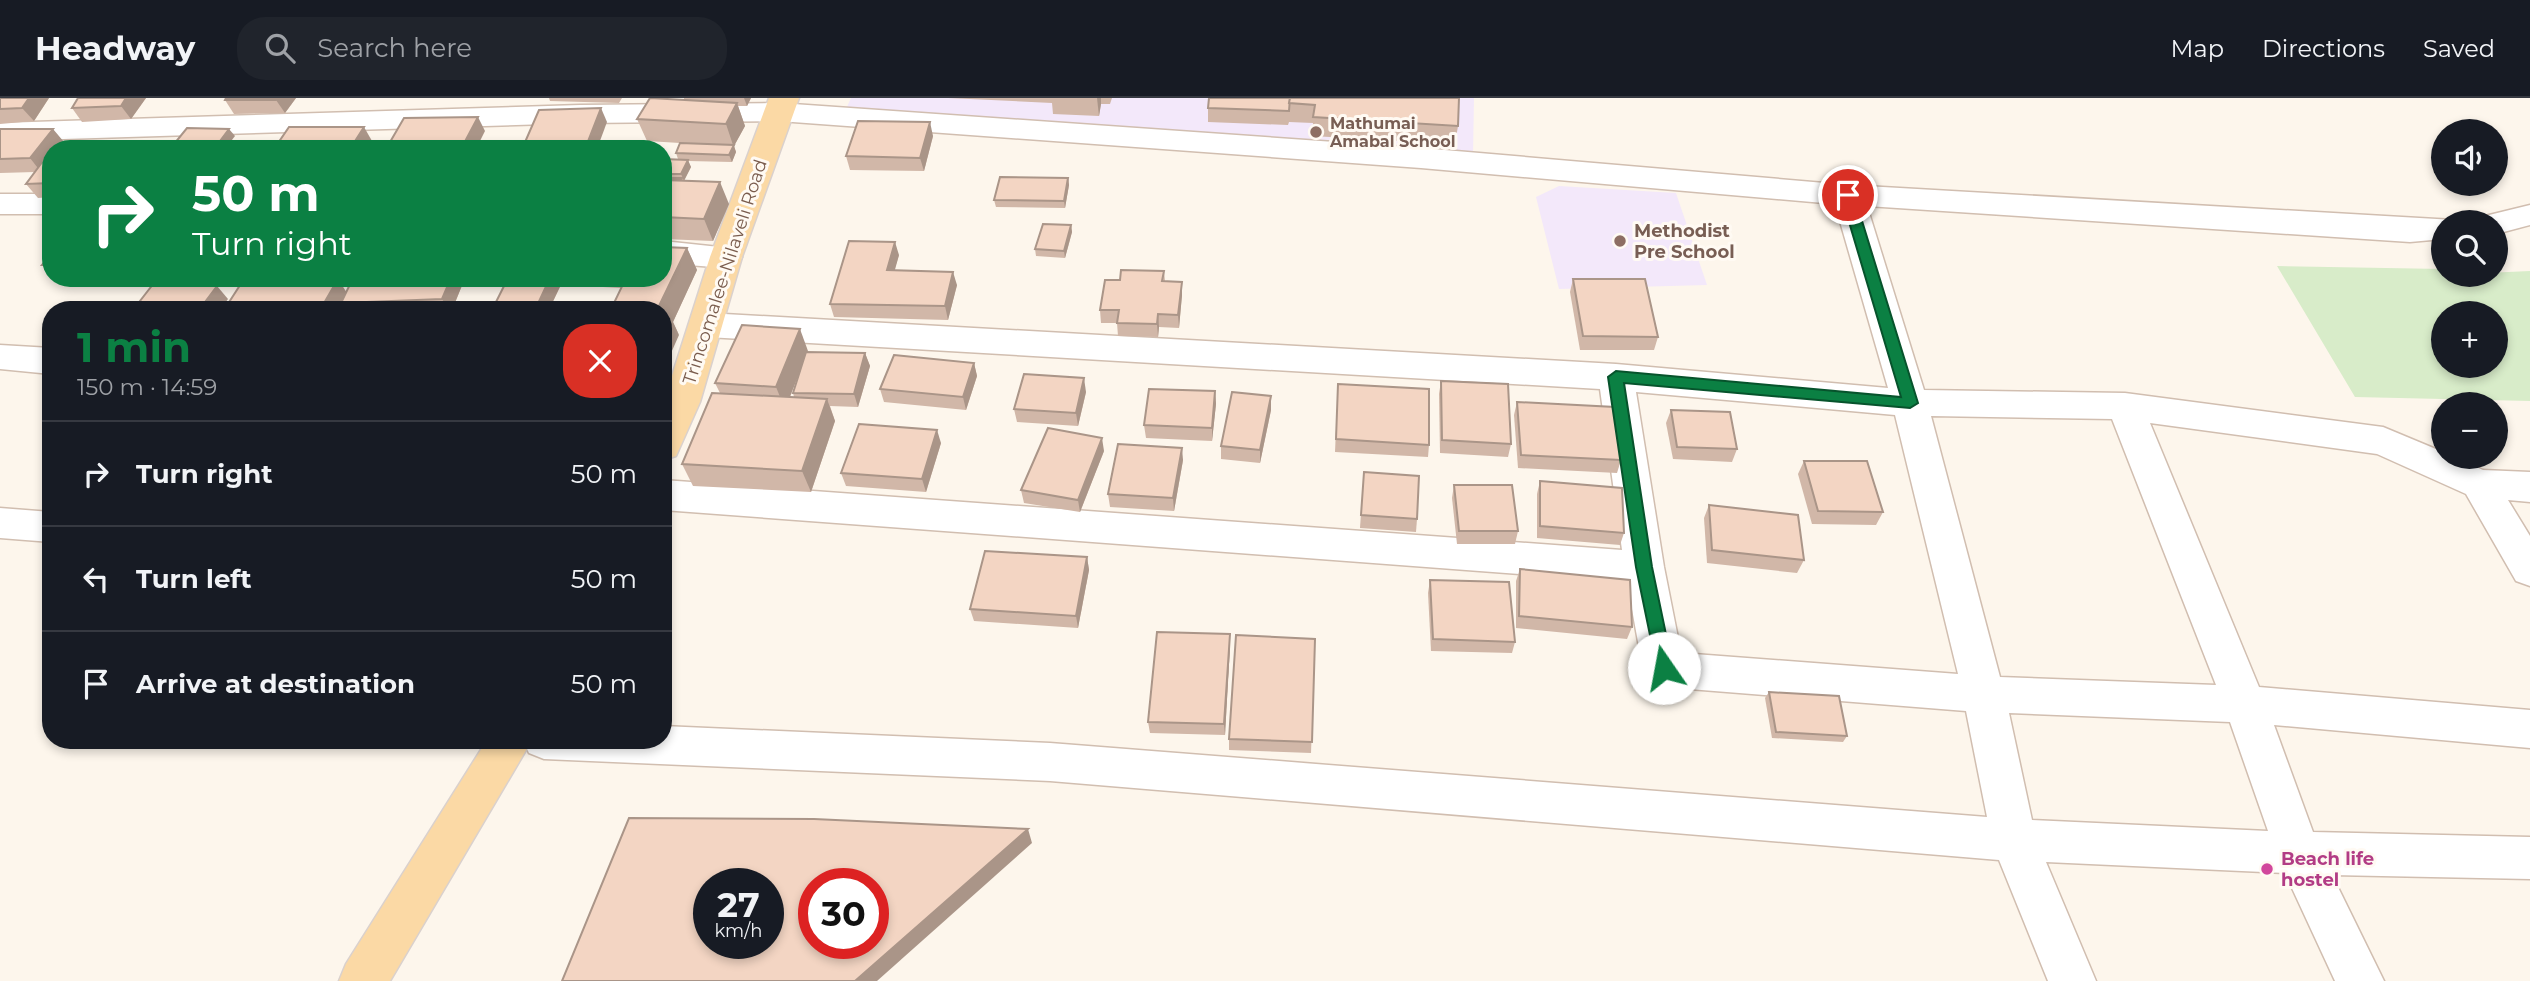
<!DOCTYPE html>
<meta charset="utf-8">
<style>
body{margin:0;font-family:Montserrat,sans-serif;background:#20242c;color:#f1f3f6;height:100vh;display:flex;flex-direction:column;font-size:26px;white-space:nowrap}
*{box-sizing:border-box;margin:0}
p{font-size:23px;color:#9ea1a6}
.icon{flex:none;width:38px;height:38px;fill:none;stroke:currentColor;stroke-width:2;stroke-linecap:round;stroke-linejoin:round}
.map{position:relative;flex:1;overflow:hidden}
.details{position:absolute;left:42px;top:203px;width:630px;height:448px;display:flex;flex-direction:column;background:#171b24;border-radius:28px;box-shadow:0 4px 10px #0003}
.details>*{flex:none}
.banner{position:absolute;left:42px;top:42px;width:630px;height:147px;border-radius:28px;box-shadow:0 4px 10px #0003;background:#0b8043;color:#fff;overflow:hidden}
.fabs{position:absolute;left:2431px;top:21px;display:grid;gap:14px}
.fabs a{display:grid;place-items:center;width:77px;height:77px;border-radius:50%;background:#171b24;box-shadow:0 4px 10px #0003;font-size:35px}
.speed{position:absolute;left:693px;top:770px;display:flex;gap:14px;font-size:35px;font-weight:700;text-align:center}
.speed>*{display:grid;place-content:center;width:91px;height:91px;border-radius:50%;background:#171b24;box-shadow:0 4px 10px #0003;line-height:1}
.speed small{font-size:18px;font-weight:400}
.speed .limit{border:10px solid #d22;background:#fff;color:#111}
.pin{position:absolute;display:grid;place-items:center;width:60px;height:60px;color:#fff;margin:-30px;border:4px solid #fff;border-radius:50%;box-shadow:0 2px 7px #0007}
.me{position:absolute;width:77px;margin:-38px;rotate:348deg;stroke-linejoin:round;filter:drop-shadow(0 0 5px #0008)}
.turn{display:flex;align-items:center;gap:24px;height:147px;padding:0 35px;font-size:32px}
.turn .icon{width:91px;height:91px;stroke-width:2.5}
.turn b{display:block;font-size:49px;line-height:60px}
.round{display:grid;place-items:center;flex:none;width:74px;height:74px;border-radius:28px;background:#20242c}
.summary{display:flex;align-items:center;justify-content:space-between;height:119px;padding:0 35px}
h1{font-size:42px;font-weight:700;line-height:52px;color:#0b8043}
ul{padding:0;list-style:none}
li{display:flex;align-items:center;gap:21px;height:105px;padding:0 35px;border-top:2px solid #363941}
li div{flex:1}
li b{display:block;font-size:26px}
li em{font-style:normal}
header{display:flex;align-items:center;gap:42px;box-sizing:border-box;height:98px;padding:0 35px;background:#171b24;border-bottom:2px solid #363941}
header strong{font-size:33px}
nav{display:flex;gap:38px;margin-inline-start:auto;font-size:24px}
.search{width:490px;height:63px;background:#20242c;display:flex;align-items:center;gap:18px;box-sizing:border-box;padding:0 24px;border-radius:28px;color:#9ea1a6;font-size:26px}
.map>svg:first-child{display:block}
.education{fill:#f3e8fa}
.green{fill:#d8ecc9;fill-rule:evenodd}
.lines{fill:none;stroke-linecap:round;stroke-linejoin:round}
.minor-casing{stroke:#d1beb0;stroke-width:3}
.primary-casing{stroke:#dad1cd;stroke-width:3}
.minor{fill:#fff;fill-rule:evenodd}
.primary{fill:#fbd9a5;fill-rule:evenodd}
.wall{fill:#d1b7a8;fill-rule:evenodd}
.shaded-wall{fill:#aa9588}
.building{fill:#f3d5c3;stroke:#aa9588;stroke-width:2;fill-rule:evenodd}
.route{fill:#0b8043;stroke:#07532c;stroke-width:2}
.education-dot{fill:#8d6e63;stroke:#fffaf3;stroke-width:2.5}
.hotel-dot{fill:#d1479c;stroke:#fffaf3;stroke-width:2.5}
.labels{text-anchor:middle;stroke-width:6;stroke-linejoin:round;paint-order:stroke}
.far-education-label{font-size:16px;font-weight:bold;fill:#785e54;stroke:#fffaf3;text-anchor:start}
.education-label{font-size:18px;font-weight:bold;fill:#785e54;stroke:#fffaf3;text-anchor:start}
.street-label{font-size:18px;fill:#7a5c4d;stroke:#fffaf3}
.hotel-label{font-size:18px;font-weight:bold;fill:#b23c85;stroke:#fffaf3;text-anchor:start}
</style>
<header>
<strong>Headway</strong>
<div class="search"><svg class="icon" aria-label="search" viewBox="0 0 24 24"><circle cx="10" cy="10" r="6"/><path d="M15 15l6 6"/></svg>Search here</div>
<nav><a>Map</a><a>Directions</a><a>Saved</a></nav>
</header>
<div class="map">
<svg width="2530" height="883" viewBox="0 0 2530 883">
<rect width="100%" height="100%" fill="#fdf6ec"/>
<g class="education">
<polygon points="851,0 1474,0 1473,57 846,11"/>
<polygon points="1559,88 1676,95 1707,187 1559,191 1536,99"/>
</g>
<path class="green" d="M2277,168L2443,171V177L2530,173V303L2355,299ZM2443,215H2496V268H2443Z"/>
<g class="lines">
<g class="minor-casing">
<g id="minor">
<path d="M779,5L1421,50L1848,87L2454,122L2443,124V141L2410,144L1867,108L1924,292L2125,295L2383,329L2443,354V359H2454L2483,372L2530,374V404L2508,402L2530,438V488L2516,483L2466,396L2377,356L2150,325L2259,589L2530,612V650L2274,627L2313,734L2530,739V781L2332,777L2384,883H2335L2285,775L2046,764L2096,883H2048L1999,762L1050,683L544,661L529,655L523,642H663V628L1050,645L1987,719L1966,613L1664,589L1649,583L1643,571L1627,484L663,412V382L1622,452L1600,291L707,239L695,235L690,227L695,219L707,215L1616,266L1888,290L1835,106L1421,70L779,23L580,25L0,43V25L580,7ZM1636,294L1895,317L1958,576L1681,555L1664,469ZM1931,318L2112,321L2216,587L2000,579ZM2009,615L2230,624L2268,733L2032,722Z"/>
<rect x="0" y="96" width="51" height="20"/>
<polygon points="2530,107 2530,127 2496,136 2496,124 2481,124 2485,118"/>
<polygon points="663,143 738,151 742,159 738,167 726,170 663,165"/>
<polygon points="0,247 51,250 51,276 0,271"/>
<polygon points="0,410 51,414 51,444 0,440"/>
</g>
</g>
<g class="primary-casing">
<g id="primary">
<polygon points="769,0 799,0 742,159 700,304 676,358 663,362 663,306 710,159"/>
<polygon points="487,642 532,642 390,883 339,883 346,866"/>
</g>
</g>
<use href="#minor" class="minor"/>
<use href="#primary" class="primary"/>
</g>
<g class="wall">
<polygon points="0,0 49,0 34,23 0,26"/>
<polygon points="78,0 146,0 131,21 82,24 72,10"/>
<polygon points="296,0 285,15 234,16 225,2"/>
<polygon points="549,0 622,0 619,5 550,3"/>
<polygon points="684,0 751,0 747,8 738,8 745,28 734,48 736,54 732,64 688,63 691,69 684,82 729,106 713,143 663,141 663,61 678,61 676,55 680,45 647,43 637,21 684,2"/>
<polygon points="948,0 1112,0 1110,6 1101,6 1099,18 1053,16 1052,5"/>
<polygon points="1209,0 1459,0 1458,28 1455,46 1312,38 1313,25 1289,24 1288,27 1208,24 1208,10"/>
<polygon points="0,31 64,44 51,51 51,99 38,100 26,86 35,74 0,75"/>
<polygon points="933,38 924,73 850,72 846,58"/>
<polygon points="1068,80 1069,87 1065,110 996,109 994,102"/>
<polygon points="1071,127 1072,134 1065,160 1036,158 1035,151"/>
<polygon points="687,150 697,172 673,224 679,237 663,212 615,212 613,207 621,190 567,187 564,181 549,211 492,212 508,180 663,180"/>
<polygon points="51,156 51,177 42,167"/>
<polygon points="899,157 894,173 957,187 948,222 834,219 830,206"/>
<polygon points="1164,173 1165,183 1182,197 1179,230 1159,229 1158,239 1118,238 1117,225 1101,225 1100,212 1120,182"/>
<polygon points="57,180 130,180 127,183"/>
<polygon points="187,180 241,180 240,182"/>
<polygon points="465,180 452,212 224,212 347,194"/>
<polygon points="1573,181 1658,239 1654,252 1580,252 1570,194"/>
<path d="M808,253V254L865,255L870,268L858,309L830,308L835,323L811,394L693,388L682,366L720,295L715,285ZM797,280L793,295L794,299H790Z"/>
<polygon points="974,265 977,278 966,312 884,304 880,291"/>
<polygon points="1441,283 1511,346 1508,359 1440,355 1439,296"/>
<polygon points="1338,286 1429,347 1428,359 1335,354"/>
<polygon points="1215,293 1216,306 1212,343 1146,340 1144,327"/>
<polygon points="1086,294 1078,328 1017,324 1014,311"/>
<polygon points="1517,304 1621,362 1617,375 1518,370 1514,317"/>
<polygon points="1271,312 1260,365 1221,361 1221,348"/>
<polygon points="1671,312 1737,351 1732,364 1673,361 1666,325"/>
<polygon points="941,345 926,394 846,388 841,375"/>
<polygon points="1104,353 1080,414 1024,405 1021,392"/>
<polygon points="1183,362 1174,413 1110,409 1108,396"/>
<polygon points="1804,363 1883,414 1876,427 1812,426 1798,376"/>
<polygon points="1364,374 1417,421 1416,434 1360,430"/>
<polygon points="1540,383 1624,435 1620,447 1537,440 1537,396"/>
<polygon points="1454,387 1518,433 1515,446 1457,446 1452,400"/>
<polygon points="1709,407 1804,462 1797,475 1707,465 1704,420"/>
<polygon points="1087,459 1089,472 1078,530 974,523 970,511"/>
<polygon points="1520,471 1632,529 1627,541 1516,530 1516,483"/>
<polygon points="1430,482 1515,544 1512,555 1431,553 1428,495"/>
<polygon points="1315,541 1311,655 1229,652 1229,641"/>
<polygon points="1230,548 1225,637 1150,635 1148,624"/>
<polygon points="1769,594 1847,638 1843,644 1772,640 1765,600"/>
</g>
<g class="shaded-wall">
<polygon points="29,0 49,0 34,23 22,10"/>
<polygon points="126,0 146,0 131,21 121,8"/>
<polygon points="278,0 296,0 285,15 276,2"/>
<polygon points="744,0 751,0 747,8"/>
<polygon points="1097,0 1101,0 1101,6 1099,18"/>
<polygon points="737,5 745,28 734,48 736,54 732,64 729,57 733,47 726,26"/>
<polygon points="601,10 607,24 597,51 585,51"/>
<polygon points="478,19 485,33 476,51 461,51"/>
<polygon points="930,24 933,38 924,73 920,60"/>
<polygon points="364,29 372,43 367,51 350,51"/>
<polygon points="53,31 64,44 59,51 51,51 51,62 41,74 30,60"/>
<polygon points="229,31 235,38 225,51 214,51"/>
<polygon points="688,62 691,69 684,83 681,76"/>
<polygon points="1068,80 1069,87 1065,110 1064,103"/>
<polygon points="720,84 729,106 713,143 704,121"/>
<polygon points="1071,127 1072,134 1065,160 1064,153"/>
<polygon points="895,144 899,157 891,186 887,172"/>
<polygon points="687,150 697,172 673,224 679,237 663,273 663,212 659,212 658,210"/>
<polygon points="953,174 957,187 948,222 945,208"/>
<polygon points="451,180 465,180 452,212 449,212 442,201"/>
<polygon points="550,180 564,180 549,212 535,212"/>
<polygon points="338,181 347,195 337,212 320,212"/>
<polygon points="1182,184 1182,197 1179,230 1178,217"/>
<polygon points="217,188 228,201 220,212 199,212"/>
<polygon points="1158,216 1159,229 1158,239 1157,226"/>
<polygon points="800,231 808,253 785,311 776,289"/>
<polygon points="865,255 870,268 858,309 854,296"/>
<polygon points="974,265 977,278 966,312 963,299"/>
<polygon points="1084,280 1086,294 1078,328 1076,315"/>
<polygon points="1215,293 1216,306 1212,343 1212,330"/>
<polygon points="1271,298 1271,312 1260,365 1260,352"/>
<polygon points="827,301 835,323 811,394 802,373"/>
<polygon points="937,332 941,345 926,394 922,381"/>
<polygon points="1102,340 1104,353 1080,414 1078,402"/>
<polygon points="1182,350 1183,362 1174,413 1173,400"/>
<polygon points="1087,459 1089,472 1078,530 1076,518"/>
<polygon points="1230,536 1230,548 1225,637 1224,626"/>
<polygon points="1028,731 1032,745 877,883 855,883"/>
</g>
<g class="building">
<polygon points="0,0 29,0 22,10 0,11"/>
<polygon points="78,0 126,0 121,8 72,10"/>
<polygon points="226,0 278,0 276,2 225,2"/>
<polygon points="650,0 737,5 726,26 637,21"/>
<polygon points="1209,0 1290,0 1289,13 1208,10"/>
<polygon points="1290,0 1459,0 1458,28 1313,19 1315,7 1289,5"/>
<polygon points="601,10 585,51 522,51 539,12"/>
<polygon points="478,19 461,51 386,51 404,20"/>
<polygon points="858,23 930,24 920,60 846,58"/>
<polygon points="289,29 364,29 350,51 274,51"/>
<polygon points="187,30 229,31 214,51 170,51"/>
<polygon points="0,31 53,31 30,60 0,61"/>
<polygon points="680,45 734,47 729,57 676,55"/>
<polygon points="46,59 51,59 51,85 26,86"/>
<polygon points="663,61 688,62 681,76 663,76"/>
<polygon points="1000,79 1068,80 1064,103 994,102"/>
<polygon points="663,80 682,80 681,82 663,82"/>
<polygon points="663,82 720,84 704,121 663,119"/>
<polygon points="1043,126 1071,127 1064,153 1035,151"/>
<polygon points="849,143 895,144 887,172 953,174 945,208 830,206"/>
<polygon points="663,149 687,150 658,210 613,207 626,180 663,180"/>
<polygon points="51,156 51,167 42,167"/>
<polygon points="1121,172 1164,173 1162,183 1182,184 1178,217 1158,216 1157,226 1117,225 1119,212 1100,212 1105,182 1120,182"/>
<polygon points="353,180 451,180 442,201 341,205"/>
<polygon points="508,180 550,180 535,212 492,212"/>
<polygon points="563,180 627,180 625,183"/>
<polygon points="244,181 338,181 320,212 224,212"/>
<polygon points="1573,181 1645,181 1658,239 1583,238"/>
<polygon points="154,185 217,188 199,212 133,212"/>
<polygon points="334,209 388,210 387,212 332,212"/>
<polygon points="538,210 577,212 537,212"/>
<polygon points="663,215 668,215 663,226"/>
<polygon points="742,227 800,231 776,289 715,285"/>
<polygon points="806,254 865,255 854,296 793,295"/>
<polygon points="894,257 974,265 963,299 880,291"/>
<polygon points="1024,276 1084,280 1076,315 1014,311"/>
<polygon points="1441,283 1508,286 1511,346 1442,342"/>
<polygon points="1338,286 1429,291 1429,347 1336,341"/>
<polygon points="1149,291 1215,293 1212,330 1144,327"/>
<polygon points="1232,294 1271,298 1260,352 1221,348"/>
<polygon points="712,295 827,301 802,373 682,366"/>
<polygon points="1517,304 1615,309 1621,362 1521,357"/>
<polygon points="1671,312 1730,314 1737,351 1677,349"/>
<polygon points="859,326 937,332 922,381 841,375"/>
<polygon points="1048,330 1102,340 1078,402 1021,392"/>
<polygon points="1118,346 1182,350 1173,400 1108,396"/>
<polygon points="1804,363 1867,363 1883,414 1818,413"/>
<polygon points="1364,374 1419,378 1417,421 1361,417"/>
<polygon points="1540,383 1622,390 1624,435 1540,428"/>
<polygon points="1454,387 1512,387 1518,433 1459,433"/>
<polygon points="1709,407 1798,417 1804,462 1712,452"/>
<polygon points="985,453 1087,459 1076,518 970,511"/>
<polygon points="1520,471 1630,482 1632,529 1519,518"/>
<polygon points="1430,482 1509,484 1515,544 1433,541"/>
<polygon points="1157,534 1230,536 1224,626 1148,624"/>
<polygon points="1236,537 1315,541 1312,644 1229,641"/>
<polygon points="1769,594 1839,598 1847,638 1776,634"/>
<path d="M629,720L814,721L1028,731L855,883H562ZM709,786H768V845H709ZM814,786H873V845H814Z"/>
</g>
<polygon class="route" points="1848,93 1854,97 1918,305 1910,310 1624,285 1652,469 1673,570 1670,576 1658,576 1636,469 1608,279 1616,273 1901,299 1841,97"/>
<g class="education-dot">
<circle cx="1316" cy="34" r="7"/>
<circle cx="1620" cy="143" r="7"/>
</g>
<circle class="hotel-dot" cx="2267" cy="771" r="7"/>
<g class="labels">
<g class="far-education-label">
<text x="1330" y="31">Mathumai<tspan x="1330" dy="18">Amabal School</tspan></text>
</g>
<g class="education-label">
<text x="1634" y="139">Methodist<tspan x="1634" dy="21">Pre School</tspan></text>
</g>
<g class="street-label">
<text transform="translate(725 174) rotate(-72)" y="6">Trincomalee-Nilaveli Road</text>
</g>
<g class="hotel-label">
<text x="2281" y="767">Beach life<tspan x="2281" dy="21">hostel</tspan></text>
</g>
</g>
</svg>
<div class="fabs">
<a><svg class="icon" aria-label="sound" viewBox="0 0 24 24"><path d="M4 9h4l5-4v14l-5-4H4zM17 9q2 3 0 6"/></svg></a>
<a><svg class="icon" aria-label="search" viewBox="0 0 24 24"><circle cx="10" cy="10" r="6"/><path d="M15 15l6 6"/></svg></a>
<a>+</a>
<a>−</a>
</div>
<div class="speed"><div>27<small>km/h</small></div><div class="limit">30</div></div>
<div class="pin" style="left:1848px;top:97px;background:#d93025"><svg class="icon" aria-label="arrive" viewBox="0 0 24 24"><path d="M6 21V4h12l-3 4 3 4H6"/></svg></div>
<svg class="me" style="left:1664px;top:570px" viewBox="-20 -20 40 40"><circle r="19" fill="#fff"/><path d="M0-13L10 11 0 6-10 11z" fill="#0b8043"/></svg>
<div class="banner">
<div class="turn"><svg class="icon" aria-label="right" viewBox="0 0 24 24"><path d="M7 20v-9h11M14 6l5 5-5 5"/></svg><div><b>50 m</b>Turn right</div></div>
</div>
<section class="details">
<div class="summary"><div><h1>1 min</h1><p>150 m · 14:59</p></div><a class="round" style="background:#d93025;color:#fff"><svg class="icon" aria-label="close" viewBox="0 0 24 24"><path d="M6 6l12 12M18 6L6 18"/></svg></a></div>
<ul>
<li><svg class="icon" aria-label="right" viewBox="0 0 24 24"><path d="M7 20v-9h11M14 6l5 5-5 5"/></svg><div><b>Turn right</b></div><em>50 m</em></li>
<li><svg class="icon" aria-label="left" viewBox="0 0 24 24"><path d="M17 20v-9H6M10 6l-5 5 5 5"/></svg><div><b>Turn left</b></div><em>50 m</em></li>
<li><svg class="icon" aria-label="arrive" viewBox="0 0 24 24"><path d="M6 21V4h12l-3 4 3 4H6"/></svg><div><b>Arrive at destination</b></div><em>50 m</em></li>
</ul>
</section>
</div>
